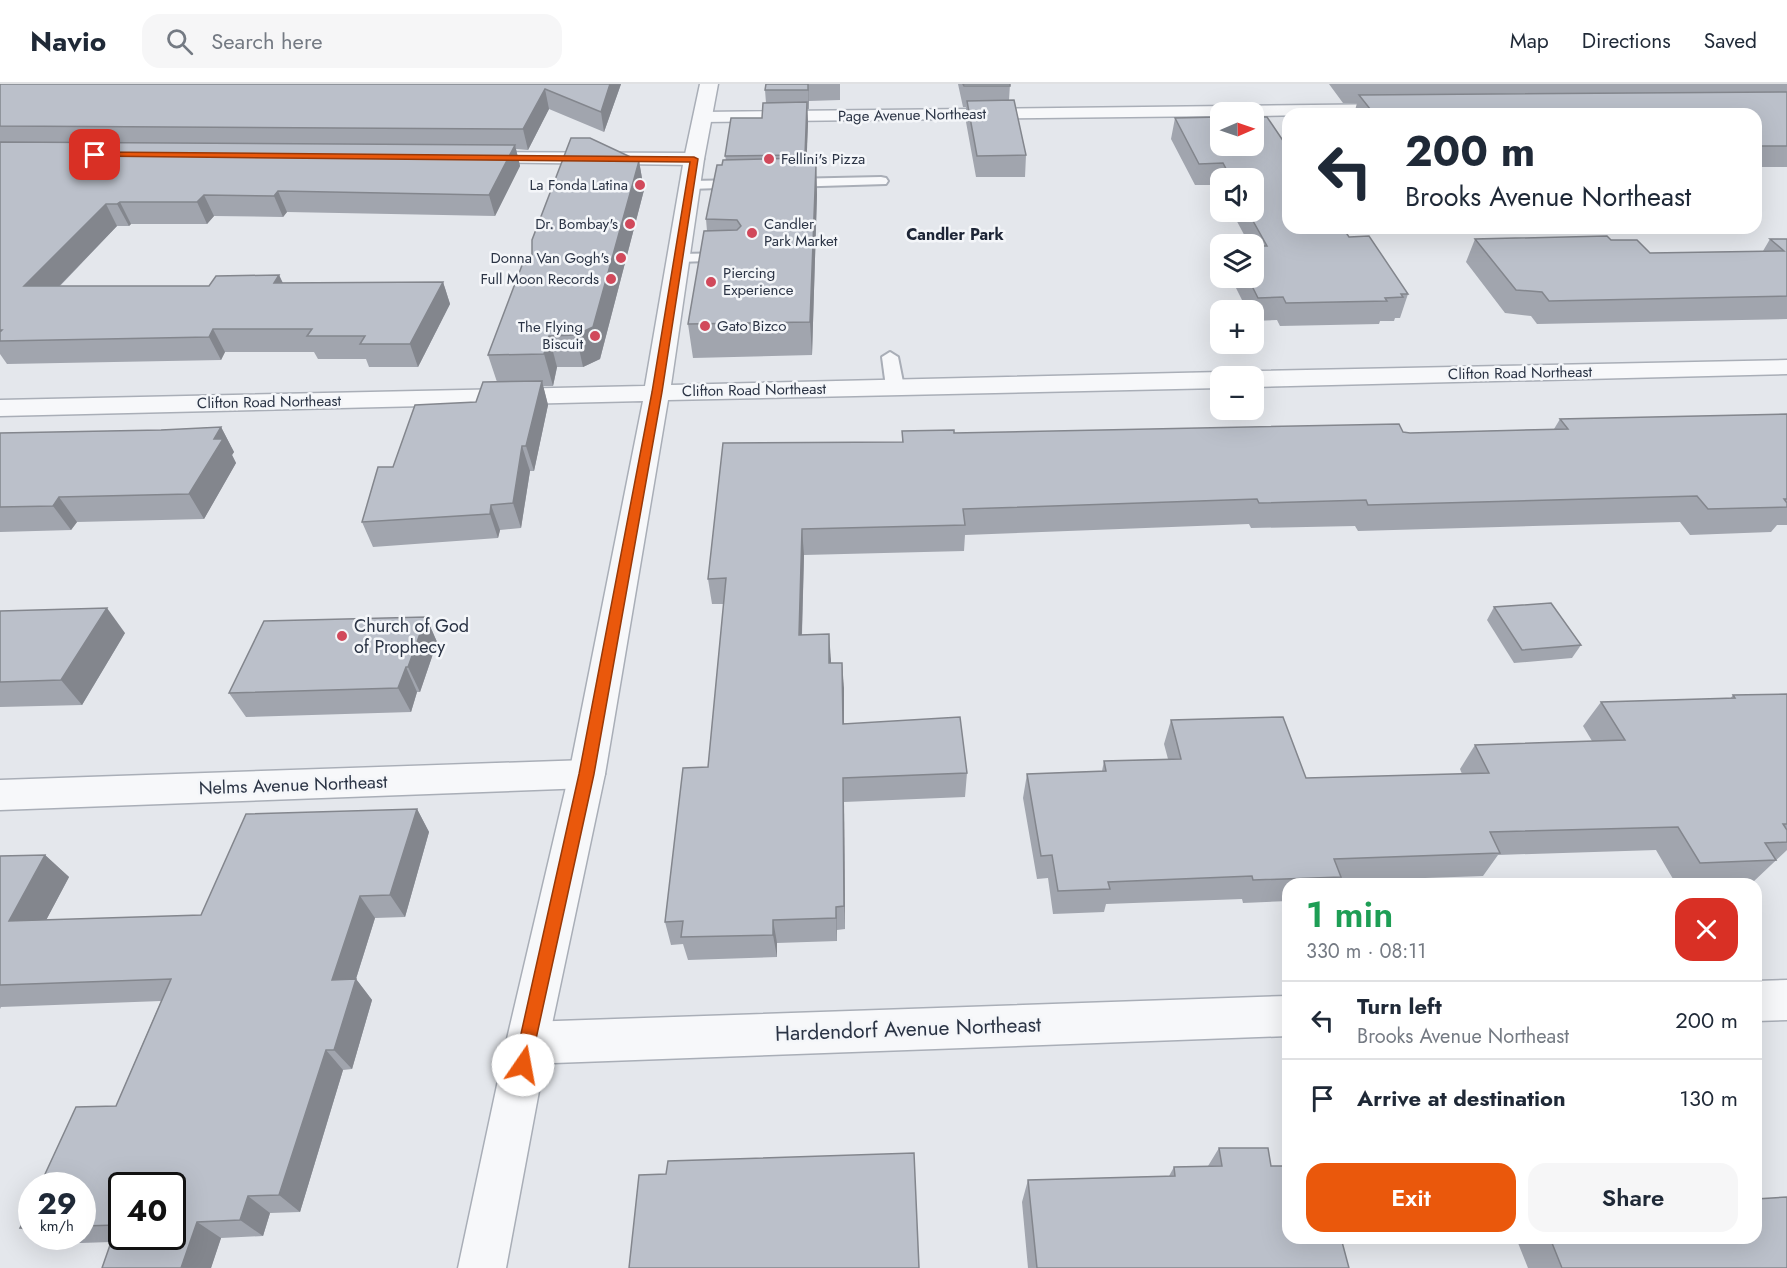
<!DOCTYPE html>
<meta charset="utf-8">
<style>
body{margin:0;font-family:Jost,sans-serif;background:#f6f6f7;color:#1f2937;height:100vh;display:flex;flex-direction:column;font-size:22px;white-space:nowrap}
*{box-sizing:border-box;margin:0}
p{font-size:20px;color:#747a83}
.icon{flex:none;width:33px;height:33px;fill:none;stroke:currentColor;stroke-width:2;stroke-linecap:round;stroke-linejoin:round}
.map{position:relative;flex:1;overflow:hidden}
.panel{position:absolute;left:1282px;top:794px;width:480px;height:366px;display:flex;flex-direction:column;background:#fff;border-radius:18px;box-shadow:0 6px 24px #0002}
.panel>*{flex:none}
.hud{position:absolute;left:1282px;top:24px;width:480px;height:126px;border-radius:18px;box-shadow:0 6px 24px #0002;background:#fff;color:#1f2937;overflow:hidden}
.needle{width:39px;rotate:88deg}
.controls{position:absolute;left:1210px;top:18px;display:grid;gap:12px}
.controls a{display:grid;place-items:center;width:54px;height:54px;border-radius:12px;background:#fff;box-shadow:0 6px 24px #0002;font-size:30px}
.speed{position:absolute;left:18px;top:1088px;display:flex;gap:12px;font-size:30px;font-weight:700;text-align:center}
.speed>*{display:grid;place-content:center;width:78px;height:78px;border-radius:50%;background:#fff;box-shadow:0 6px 24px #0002;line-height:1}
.speed small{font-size:15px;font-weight:400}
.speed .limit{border:3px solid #111;border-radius:9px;background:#fff;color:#111}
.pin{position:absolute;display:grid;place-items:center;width:51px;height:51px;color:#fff;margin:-26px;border-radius:12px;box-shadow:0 3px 9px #0006}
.me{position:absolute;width:66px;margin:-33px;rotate:12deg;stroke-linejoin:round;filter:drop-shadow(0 0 4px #0008)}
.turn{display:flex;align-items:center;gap:21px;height:126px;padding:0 24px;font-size:27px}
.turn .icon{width:78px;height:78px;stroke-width:2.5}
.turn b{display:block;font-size:42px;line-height:51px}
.round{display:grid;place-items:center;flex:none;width:63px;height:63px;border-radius:18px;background:#f6f6f7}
.summary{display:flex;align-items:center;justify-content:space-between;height:102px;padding:0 24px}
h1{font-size:36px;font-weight:600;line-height:45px;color:#1e9e55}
.action{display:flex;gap:12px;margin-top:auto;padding:12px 24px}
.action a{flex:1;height:69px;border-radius:18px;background:#ea580c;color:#fff;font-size:24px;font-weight:600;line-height:69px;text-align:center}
.action a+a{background:#f6f6f7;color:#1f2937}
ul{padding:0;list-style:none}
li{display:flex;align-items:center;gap:18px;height:78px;padding:0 24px;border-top:2px solid #e0e1e3}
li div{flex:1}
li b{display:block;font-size:22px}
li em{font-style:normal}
header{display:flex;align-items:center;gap:36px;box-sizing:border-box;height:84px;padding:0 30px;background:#fff;border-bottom:2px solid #e0e1e3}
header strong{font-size:28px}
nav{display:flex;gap:33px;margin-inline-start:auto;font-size:21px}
.search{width:420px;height:54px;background:#f6f6f7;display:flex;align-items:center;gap:15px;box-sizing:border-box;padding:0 21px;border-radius:18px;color:#747a83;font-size:22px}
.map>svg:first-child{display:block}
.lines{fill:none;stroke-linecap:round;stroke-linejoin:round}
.service-casing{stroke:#a9aeb7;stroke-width:4}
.minor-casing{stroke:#a9aeb7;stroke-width:3}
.tertiary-casing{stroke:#a9aeb7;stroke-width:3}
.service{fill:#f7f8fa;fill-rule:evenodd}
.minor{fill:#f7f8fa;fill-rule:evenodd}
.tertiary{fill:#f7f8fa;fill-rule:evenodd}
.wall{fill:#a1a5ae}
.shaded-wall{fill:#83868d}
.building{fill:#bbc0ca;stroke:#83868d;stroke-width:1.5;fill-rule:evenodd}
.route{fill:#ea580c;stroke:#983908;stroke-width:1.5}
.poi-dot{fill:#d1495b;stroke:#f4f6f9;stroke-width:2}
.labels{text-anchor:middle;stroke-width:5;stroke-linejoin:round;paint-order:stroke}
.far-street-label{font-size:15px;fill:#2b3445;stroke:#f4f6f9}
.far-poi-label{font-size:15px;fill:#2b3445;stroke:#f4f6f9;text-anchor:end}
.far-neighbourhood-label{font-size:16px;font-weight:bold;fill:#1d2536;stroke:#f4f6f9}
.poi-label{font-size:18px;fill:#2b3445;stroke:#f4f6f9;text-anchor:start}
.street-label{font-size:18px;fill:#2b3445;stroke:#f4f6f9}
.near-street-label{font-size:21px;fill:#2b3445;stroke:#f4f6f9}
</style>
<header>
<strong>Navio</strong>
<div class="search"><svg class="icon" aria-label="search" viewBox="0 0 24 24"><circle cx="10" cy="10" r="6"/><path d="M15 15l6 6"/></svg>Search here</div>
<nav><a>Map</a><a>Directions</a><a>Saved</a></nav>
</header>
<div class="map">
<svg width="1787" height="1184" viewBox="0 0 1787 1184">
<rect width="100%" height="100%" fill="#e4e7ec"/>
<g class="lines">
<g class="service-casing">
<g id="service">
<polygon points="881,93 886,94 888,97 886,100 788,103 781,99 788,95"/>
<polygon points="743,96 750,100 748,103 690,105 683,101 690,97"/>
<polygon points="731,169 736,170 738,173 736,176 679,178 672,174 679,170"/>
<polygon points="890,268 898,273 904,303 901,307 889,307 886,303 882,273"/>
</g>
</g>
<g class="minor-casing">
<g id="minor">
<polygon points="1400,20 1406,21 1409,25 1406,29 1254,32 1254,28 1221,28 1221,32 703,38 697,37 694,33 697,29 703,28"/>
<polygon points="473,68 694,69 701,71 704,75 701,79 694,81 466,78 463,74 466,70"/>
<polygon points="587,676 600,680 605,690 600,700 587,704 0,726 0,696"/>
<polygon points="1787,896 1787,936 1756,937 1756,897"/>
<polygon points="1288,912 1288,952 527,980 512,974 506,959 512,944 527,938"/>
</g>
</g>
<g class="tertiary-casing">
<g id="tertiary">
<polygon points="700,0 718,0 704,75 671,301 1221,288 1231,292 1221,292 1221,304 668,316 605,690 548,959 506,1184 458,1184 506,959 569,690 643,317 0,332 0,316 645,302 684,75"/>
<polygon points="1787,276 1787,290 1254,303 1254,292 1243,292 1254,287"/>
</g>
</g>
<use href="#service" class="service"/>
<use href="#minor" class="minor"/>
<use href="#tertiary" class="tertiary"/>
</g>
<g class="wall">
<polygon points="0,0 621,0 604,48 549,25 528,66 516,65 520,82 495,132 287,128 283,133 214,132 207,140 131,140 129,142 117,142 60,202 209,202 279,191 283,199 443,198 450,220 418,283 369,283 366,275 318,275 314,268 225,268 221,276 7,280 0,270"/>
<polygon points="766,0 840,0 840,16 809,17 809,25 807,25 808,39 806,80 816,80 817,110 812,271 693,274 688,240 707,147 706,135 722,81 726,76 725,72 762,34 766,19 765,6"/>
<polygon points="958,0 1010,0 1009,16 1026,71 1025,93 976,93 966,38 966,23 963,23"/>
<polygon points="1329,0 1787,0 1787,83 1756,83 1756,30 1354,30 1357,19 1343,19"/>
<polygon points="1175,34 1349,153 1408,210 1400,234 1395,234 1394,237 1380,237 1379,240 1280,242 1277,236 1254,237 1254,226 1247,226 1231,194 1254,194 1254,160 1249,160 1232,128 1254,128 1254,94 1221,94 1221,107 1218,101 1195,101 1171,55"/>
<polygon points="639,77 644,106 600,275 583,283 557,283 553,302 543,302 548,321 534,387 530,387 521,444 500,446 498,454 373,463 362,438 393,383 476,318 497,298 488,271 532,176"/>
<polygon points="1475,155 1611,156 1650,169 1763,167 1770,155 1787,155 1787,235 1537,240 1531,232 1505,229 1466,178"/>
<polygon points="1787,330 1787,441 1777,441 1771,448 1690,451 1680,438 1358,447 1355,442 1251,444 1249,440 965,451 964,467 804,471 802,551 831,579 842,579 844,639 967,689 965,713 844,718 845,845 837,846 837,857 777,859 777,873 688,876 683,860 671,861 665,838 708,683 724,520 712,520 708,495 902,358 902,347 954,349 1403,348 1410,349 1554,345 1560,335"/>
<polygon points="221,343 234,368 232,371 236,379 204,435 77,438 71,446 0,448 0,349 161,346"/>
<polygon points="1494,523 1581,561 1572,574 1514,579 1487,536"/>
<polygon points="0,527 125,549 82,621 0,623"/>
<polygon points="426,533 437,558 420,608 417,608 411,628 246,633 229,609"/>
<polygon points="1787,610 1787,766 1752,799 1676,800 1656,766 1498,771 1483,792 1339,797 1337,800 1288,800 1288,817 1243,819 1242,815 1106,820 1104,828 1053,830 1048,794 1037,795 1023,714 1027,690 1102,687 1104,677 1168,675 1164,660 1171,636 1306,694 1462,690 1460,685 1475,661 1592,657 1583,642 1601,618 1730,615 1733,611"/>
<polygon points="417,725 429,748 405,833 375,834 356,895 372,916 352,985 343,986 300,1128 270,1129 263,1152 221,1154 211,1184 102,1184 111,1158 50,1160 35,1152 82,1152 82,1101 161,917 1,923 0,925 0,772 45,771 69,793 46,836 201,831"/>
<polygon points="1219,1064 1271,1082 1349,1184 1028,1184 1022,1118 1028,1096 1169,1092 1174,1083 1208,1082"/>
<polygon points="32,1120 32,1150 20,1144"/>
<polygon points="1516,1154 1756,1154 1787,1184 1528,1184"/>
</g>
<g class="shaded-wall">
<polygon points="610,0 621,0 604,48 601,28"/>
<polygon points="808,0 809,17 809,25 808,6"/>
<polygon points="545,5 549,25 528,66 523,45"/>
<polygon points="807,18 808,39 806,92 805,71"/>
<polygon points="515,61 520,82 495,132 489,111"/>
<polygon points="639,77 644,106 600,275 583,283 576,251"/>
<polygon points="816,80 817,110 812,271 810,238"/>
<polygon points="278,107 287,128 283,133 274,112"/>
<polygon points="204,111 214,132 207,140 197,118"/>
<polygon points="120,118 131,140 129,142 117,120"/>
<polygon points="106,120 117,142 38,224 24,202"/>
<polygon points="279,191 289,213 274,199"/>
<polygon points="443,198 450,220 418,283 410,260"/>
<polygon points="213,245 225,268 221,276 209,253"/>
<polygon points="549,252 557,283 553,302 544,270"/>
<polygon points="542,297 548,321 534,387 526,362"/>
<polygon points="221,343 234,368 232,371 236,379 204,435 189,410 214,355"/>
<polygon points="522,362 530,387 521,444 513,419"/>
<polygon points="59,413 77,438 71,446 53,422"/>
<polygon points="491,421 500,446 498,454 490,430"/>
<polygon points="802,445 804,471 801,577 799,551"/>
<polygon points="107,524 125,549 82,621 61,596"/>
<polygon points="426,533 437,558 420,608 408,583"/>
<polygon points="829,550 831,576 831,604 829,579"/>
<polygon points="842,579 844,604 844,665 843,640"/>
<polygon points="406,583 417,608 411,628 398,604"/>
<polygon points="843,694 844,718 845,845 844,822"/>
<polygon points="417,725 429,748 405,833 390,811"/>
<polygon points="45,771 69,793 34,859 9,837"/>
<polygon points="360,812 375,834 349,917 332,896"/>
<polygon points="836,823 837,846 837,857 836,834"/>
<polygon points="773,836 777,859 777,873 773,851"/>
<polygon points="356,895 372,916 352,985 334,966"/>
<polygon points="326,966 343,986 300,1128 279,1111"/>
<polygon points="248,1112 270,1129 263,1152 240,1136"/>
<polygon points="197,1138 221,1154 211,1184 181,1184"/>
</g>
<g class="building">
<polygon points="0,0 610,0 601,28 545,5 523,45 0,42"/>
<polygon points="766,0 808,0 808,6 765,6"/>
<polygon points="963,0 1010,0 1010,2 964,2"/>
<polygon points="1787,8 1787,62 1756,62 1756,30 1374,30 1359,11"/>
<polygon points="1014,16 1026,71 977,72 967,17"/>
<polygon points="807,18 805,71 725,72 731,34 762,34 763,19"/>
<polygon points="1221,33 1221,62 1254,62 1254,33 1267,33 1288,64 1288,144 1343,144 1349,153 1369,152 1408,210 1401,210 1403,213 1385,214 1387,217 1286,219 1283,213 1258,214 1248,194 1254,194 1254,162 1267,162 1248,128 1254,128 1254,94 1231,94 1223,79 1199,80 1175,34"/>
<polygon points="571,54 590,54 639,77 593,243 576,251 549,252 544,270 488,271 524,176 532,176 532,156"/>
<polygon points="0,58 515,61 489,111 278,107 274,112 204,111 197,118 120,118 117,120 106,120 24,202 209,202 216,192 279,191 274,199 443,198 410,260 360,260 365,252 307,252 312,245 213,245 209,253 0,257 0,248 2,246 0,246"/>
<polygon points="804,74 803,80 816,80 810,238 688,240 704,147 737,146 741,142 737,136 706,135 717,81 722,81 723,76"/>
<polygon points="1607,152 1611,156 1637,156 1650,169 1784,167 1770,155 1787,155 1787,212 1549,217 1542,208 1516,206 1475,155"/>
<polygon points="542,297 526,362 522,362 513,419 491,421 490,430 362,438 378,383 393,383 415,321 476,318 483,298"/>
<polygon points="1787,330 1787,415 1784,415 1787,419 1787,423 1708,425 1697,412 1368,421 1366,416 1259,419 1257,415 963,425 965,441 802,445 799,551 829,550 829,579 842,579 843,640 960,633 967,689 843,694 844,822 836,823 836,834 773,836 773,851 681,853 683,837 665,838 683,684 708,683 726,494 708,495 723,359 903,358 902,347 954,346 954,349 1399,340 1403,348 1410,349 1568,345 1560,335"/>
<polygon points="221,343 214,355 223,355 189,410 59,413 53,422 0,423 0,349 161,346"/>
<polygon points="1551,519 1581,561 1522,566 1494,523"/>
<polygon points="107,524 61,596 0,598 0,527"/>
<polygon points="426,533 408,583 406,583 398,604 229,609 264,537"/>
<polygon points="1787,610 1787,740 1783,740 1787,746 1787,758 1765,759 1776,776 1700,779 1678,743 1490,748 1500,769 1334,775 1341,793 1253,796 1252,792 1108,798 1110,805 1058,807 1052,771 1041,772 1027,690 1106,687 1104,677 1181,675 1171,636 1283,633 1306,694 1489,689 1475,661 1625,656 1601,618 1735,614 1733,611"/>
<path d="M417,725L390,811L360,812L332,896L356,895L334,966H326L279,1111L248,1112L240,1136L197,1138L181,1184H102L117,1141L82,1142V1101H40L76,1023L116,1022L171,895L0,901V772L45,771L9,837L201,831L246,730ZM122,1101H172V1152H122Z"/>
<polygon points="1219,1064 1268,1064 1271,1082 1288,1082 1288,1154 1341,1154 1349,1184 1037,1184 1028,1096 1175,1092 1174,1083 1222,1082"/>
<polygon points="914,1069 919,1184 629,1184 639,1091 666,1090 668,1077"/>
<polygon points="1787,1113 1787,1184 1562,1184 1550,1154 1756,1154 1756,1115"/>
<polygon points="32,1120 32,1144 20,1144"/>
</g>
<polygon class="route" points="95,68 694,73 698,75 662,308 594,690 529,987 523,990 516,987 514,981 579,690 652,308 690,78 92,72 92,69"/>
<g class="poi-dot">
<circle cx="769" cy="75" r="6"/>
<circle cx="640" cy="101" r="6"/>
<circle cx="630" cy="140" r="6"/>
<circle cx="752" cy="149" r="6"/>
<circle cx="621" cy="174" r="6"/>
<circle cx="611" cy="195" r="6"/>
<circle cx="711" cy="198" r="6"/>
<circle cx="705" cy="242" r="6"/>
<circle cx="595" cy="252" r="6"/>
<circle cx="342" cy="552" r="6"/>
</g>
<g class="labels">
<g class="far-street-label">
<text transform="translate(912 31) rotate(-1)" y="5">Page Avenue Northeast</text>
<text transform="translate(1520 289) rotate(-1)" y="5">Clifton Road Northeast</text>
<text transform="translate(754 306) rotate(-1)" y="5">Clifton Road Northeast</text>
<text transform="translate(269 318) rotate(-1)" y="5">Clifton Road Northeast</text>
</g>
<g class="far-poi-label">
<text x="781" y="80" text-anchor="start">Fellini's Pizza</text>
<text x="628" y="106">La Fonda Latina</text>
<text x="618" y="145">Dr. Bombay's</text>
<text x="764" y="145" text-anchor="start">Candler<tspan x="764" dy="17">Park Market</tspan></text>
<text x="609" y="179">Donna Van Gogh's</text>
<text x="723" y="194" text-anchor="start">Piercing<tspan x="723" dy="17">Experience</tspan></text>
<text x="599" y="200">Full Moon Records</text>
<text x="717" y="247" text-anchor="start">Gato Bizco</text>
<text x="583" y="248">The Flying<tspan x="583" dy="17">Biscuit</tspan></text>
</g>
<g class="far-neighbourhood-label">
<text x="955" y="156">Candler Park</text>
</g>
<g class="poi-label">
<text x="354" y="548">Church of God<tspan x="354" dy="21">of Prophecy</tspan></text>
</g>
<g class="street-label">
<text transform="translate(293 701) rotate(-2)" y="6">Nelms Avenue Northeast</text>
</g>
<g class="near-street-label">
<text transform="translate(908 945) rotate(-2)" y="7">Hardendorf Avenue Northeast</text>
</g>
</g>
</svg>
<div class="controls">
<a><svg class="needle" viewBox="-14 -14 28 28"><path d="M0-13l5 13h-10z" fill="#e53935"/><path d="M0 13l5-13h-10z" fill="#747a83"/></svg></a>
<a><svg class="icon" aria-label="sound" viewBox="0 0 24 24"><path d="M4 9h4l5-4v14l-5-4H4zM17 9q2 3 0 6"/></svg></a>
<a><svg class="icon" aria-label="layers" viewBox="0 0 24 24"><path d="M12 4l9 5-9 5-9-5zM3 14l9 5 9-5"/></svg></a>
<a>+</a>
<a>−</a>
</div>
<div class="speed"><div>29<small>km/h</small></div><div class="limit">40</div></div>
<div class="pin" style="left:95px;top:71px;background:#d93025"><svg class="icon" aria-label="arrive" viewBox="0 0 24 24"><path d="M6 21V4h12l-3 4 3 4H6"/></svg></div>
<svg class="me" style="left:523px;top:981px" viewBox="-20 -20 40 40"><circle r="19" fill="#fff"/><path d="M0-13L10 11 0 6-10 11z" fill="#ea580c"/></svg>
<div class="hud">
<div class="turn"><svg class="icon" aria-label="left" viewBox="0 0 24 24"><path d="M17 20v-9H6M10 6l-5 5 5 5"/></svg><div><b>200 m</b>Brooks Avenue Northeast</div></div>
</div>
<section class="panel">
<div class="summary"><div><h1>1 min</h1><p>330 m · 08:11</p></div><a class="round" style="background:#d93025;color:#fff"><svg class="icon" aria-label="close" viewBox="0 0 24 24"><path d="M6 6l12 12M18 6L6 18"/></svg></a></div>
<ul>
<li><svg class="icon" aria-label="left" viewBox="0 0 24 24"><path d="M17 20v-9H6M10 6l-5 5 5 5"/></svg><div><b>Turn left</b><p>Brooks Avenue Northeast</p></div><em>200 m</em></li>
<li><svg class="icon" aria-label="arrive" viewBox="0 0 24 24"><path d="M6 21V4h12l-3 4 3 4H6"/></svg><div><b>Arrive at destination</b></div><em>130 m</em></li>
</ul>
<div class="action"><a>Exit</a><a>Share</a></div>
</section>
</div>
